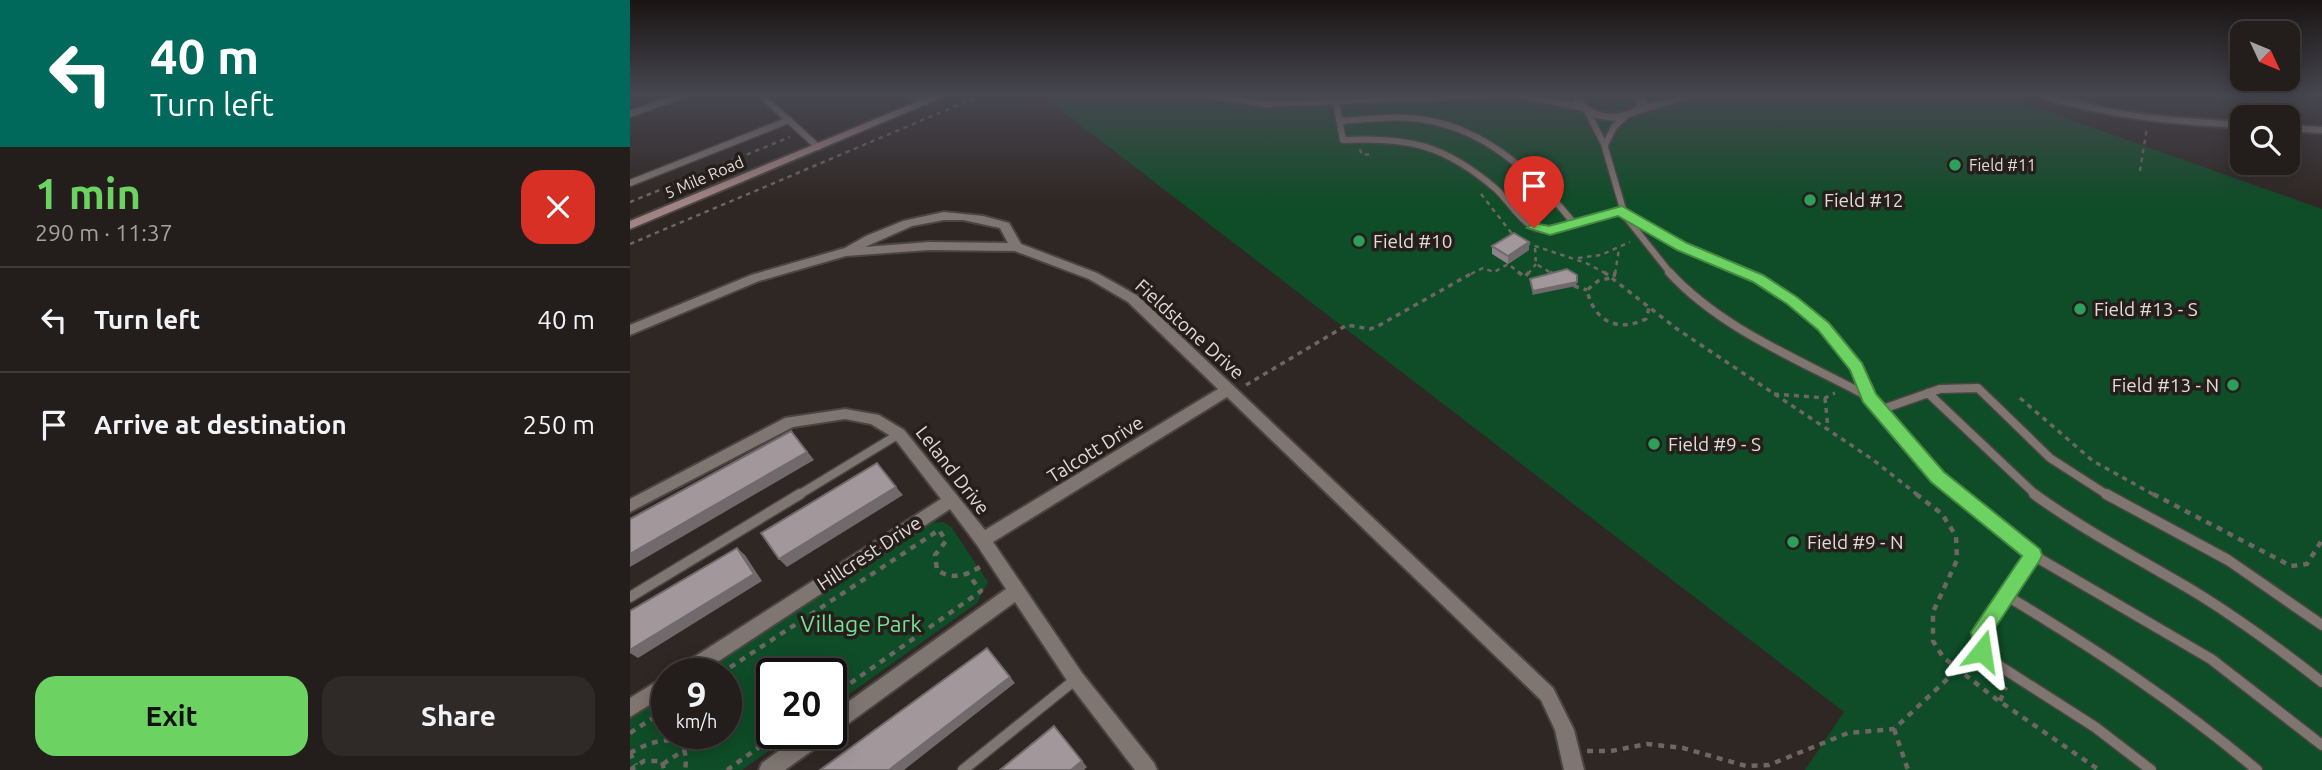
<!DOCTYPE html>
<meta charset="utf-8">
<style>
body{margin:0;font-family:Ubuntu,sans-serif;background:#2f2a28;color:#f1f3f6;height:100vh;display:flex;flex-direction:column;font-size:26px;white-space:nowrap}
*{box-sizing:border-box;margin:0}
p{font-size:23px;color:#a3a2a3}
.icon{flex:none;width:38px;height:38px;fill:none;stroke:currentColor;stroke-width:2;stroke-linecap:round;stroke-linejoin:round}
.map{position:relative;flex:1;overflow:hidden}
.panel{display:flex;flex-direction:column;background:#231d1b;width:630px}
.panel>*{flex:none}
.hud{background:#00695c;color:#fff;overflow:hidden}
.needle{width:46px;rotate:134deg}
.fabs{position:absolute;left:1600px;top:21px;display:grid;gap:14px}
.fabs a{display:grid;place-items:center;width:70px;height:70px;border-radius:14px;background:#231d1b;box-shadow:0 4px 18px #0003,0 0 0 2px #403b3a;font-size:35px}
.speed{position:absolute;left:21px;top:658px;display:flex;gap:14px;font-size:35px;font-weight:700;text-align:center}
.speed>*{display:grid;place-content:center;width:91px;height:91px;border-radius:50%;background:#231d1b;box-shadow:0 4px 18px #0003,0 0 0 2px #403b3a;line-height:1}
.speed small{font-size:18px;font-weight:400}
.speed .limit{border:4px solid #111;border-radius:10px;background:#fff;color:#111}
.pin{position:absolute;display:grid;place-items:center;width:60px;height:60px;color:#fff;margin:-72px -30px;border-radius:50% 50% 50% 0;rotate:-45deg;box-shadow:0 0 7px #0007}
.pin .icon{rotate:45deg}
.me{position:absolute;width:77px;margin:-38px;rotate:15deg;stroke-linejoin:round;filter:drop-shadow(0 0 5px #0008)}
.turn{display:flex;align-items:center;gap:24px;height:147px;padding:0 35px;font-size:32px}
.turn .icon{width:91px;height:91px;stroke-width:2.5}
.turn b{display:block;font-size:49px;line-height:60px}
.round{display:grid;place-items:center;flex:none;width:74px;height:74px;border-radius:21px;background:#2f2a28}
.headline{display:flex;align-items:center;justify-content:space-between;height:119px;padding:0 35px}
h1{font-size:42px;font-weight:700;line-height:52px;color:#6cd362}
.primary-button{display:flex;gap:14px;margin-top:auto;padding:14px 35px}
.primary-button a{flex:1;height:80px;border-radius:21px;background:#6cd362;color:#111;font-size:28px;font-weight:700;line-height:80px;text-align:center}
.primary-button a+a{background:#2f2a28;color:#f1f3f6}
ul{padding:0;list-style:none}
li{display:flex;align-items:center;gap:21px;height:105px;padding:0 35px;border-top:2px solid #403b3a}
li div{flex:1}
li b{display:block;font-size:26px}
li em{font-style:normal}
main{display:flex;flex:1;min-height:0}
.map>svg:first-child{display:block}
.green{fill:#0f4d28}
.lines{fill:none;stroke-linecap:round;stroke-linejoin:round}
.lane-far2-casing{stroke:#4b4542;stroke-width:9}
.lane-far1-casing{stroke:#4b4542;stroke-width:11}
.lane-casing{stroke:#4b4542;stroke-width:13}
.street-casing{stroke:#4b4542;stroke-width:4}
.secondary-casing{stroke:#4b4542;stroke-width:4}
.path-far2{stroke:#6d6663;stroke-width:2.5;stroke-dasharray:4.5 4.5;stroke-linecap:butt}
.path-far1{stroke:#6d6663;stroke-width:3.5;stroke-dasharray:5 5;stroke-linecap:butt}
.path{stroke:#6d6663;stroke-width:4.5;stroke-dasharray:6 6;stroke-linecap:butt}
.lane-far2{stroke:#7f7571;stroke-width:6}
.lane-far1{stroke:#7f7571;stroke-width:8}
.lane{stroke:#7f7571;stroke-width:10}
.street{fill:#7f7571;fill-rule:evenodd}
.secondary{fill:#a28383;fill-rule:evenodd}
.wall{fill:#8b8386}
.shaded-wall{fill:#716a6d}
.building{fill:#a2989c;stroke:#716a6d;stroke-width:2}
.route{fill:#6cd362;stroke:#468940;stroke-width:2}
.leisure-dot{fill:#2e9e5b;stroke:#261e1b;stroke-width:2.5}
.labels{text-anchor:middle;stroke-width:7;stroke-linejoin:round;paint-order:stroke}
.far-poi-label{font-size:16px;fill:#e0dad8;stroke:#261e1b;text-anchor:start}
.far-street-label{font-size:16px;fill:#e0dad8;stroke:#261e1b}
.poi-label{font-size:19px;fill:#e0dad8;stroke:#261e1b;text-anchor:start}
.street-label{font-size:19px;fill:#e0dad8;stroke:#261e1b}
.near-park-label{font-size:23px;fill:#78df98;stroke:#261e1b}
</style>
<main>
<section class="panel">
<div class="hud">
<div class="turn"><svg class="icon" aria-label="left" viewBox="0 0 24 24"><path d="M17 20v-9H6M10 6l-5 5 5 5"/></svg><div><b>40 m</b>Turn left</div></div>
</div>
<div class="headline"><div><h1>1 min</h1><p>290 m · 11:37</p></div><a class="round" style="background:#d93025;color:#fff"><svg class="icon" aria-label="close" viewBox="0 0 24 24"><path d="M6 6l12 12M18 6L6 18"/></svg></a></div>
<ul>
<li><svg class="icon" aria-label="left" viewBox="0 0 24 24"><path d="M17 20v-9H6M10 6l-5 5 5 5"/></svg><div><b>Turn left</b></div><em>40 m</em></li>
<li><svg class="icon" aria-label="arrive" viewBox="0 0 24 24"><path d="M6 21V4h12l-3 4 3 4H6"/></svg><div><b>Arrive at destination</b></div><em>250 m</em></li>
</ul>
<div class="primary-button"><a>Exit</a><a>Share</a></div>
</section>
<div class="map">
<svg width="1692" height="770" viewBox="0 0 1692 770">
<rect width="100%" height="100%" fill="#2f2724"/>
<g class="green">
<polygon points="410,94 1368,94 1692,209 1692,770 1175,770 1214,712"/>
<polygon points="314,522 322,528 358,582 347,603 201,707 201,674 142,674 142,733 164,733 112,770 0,770 0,716 37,692 37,733 96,733 96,674 64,674 288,528 302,523"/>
</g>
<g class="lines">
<g class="lane-far2-casing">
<g id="lane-far2">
<polyline points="130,94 188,147"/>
<polyline points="282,94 296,102"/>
<path d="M706,102L713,140C779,137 815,145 866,189C878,200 889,219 903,227C919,236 974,215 992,210"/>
<polyline points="957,111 974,144 995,216 1041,274"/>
<polyline points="0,114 55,94"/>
<path d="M710,121C733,120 757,116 780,118C850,123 901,171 943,222"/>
<polyline points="975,145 984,127 996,116"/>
<polyline points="0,183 159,120"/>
<polyline points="995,215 1052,246 1118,274"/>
</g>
</g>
<g class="lane-far1-casing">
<g id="lane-far1">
<path d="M1039,272C1092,330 1171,360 1239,397"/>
<path d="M1114,272C1156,290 1204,327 1227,368C1232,377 1234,388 1239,397C1258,427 1304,473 1331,496"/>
<polyline points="1298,393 1407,496"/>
<polyline points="1250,410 1310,389 1348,388 1420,458 1479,496"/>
<polyline points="167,496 269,434"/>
</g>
</g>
<g class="lane-casing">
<g id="lane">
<polyline points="1328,494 1403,555 1581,659 1692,745"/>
<path d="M1404,494C1455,531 1511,560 1565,592C1609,619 1651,650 1692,682"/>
<polyline points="1476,494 1598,560 1692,625"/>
<polyline points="1403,555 1351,632 1352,651 1371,667 1465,727 1521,770"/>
<path d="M1377,596C1465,649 1549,704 1627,770"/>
<polyline points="0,597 170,494"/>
<polyline points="333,770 446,679"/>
</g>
</g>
<g class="street-casing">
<g id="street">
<path d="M570,94H593L635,101H671L822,94H900L944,102V94H954L953,101C967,117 988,117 1006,107L1008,104L1005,94H1015L1018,104L1056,94H1072L986,121L965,118L950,110L884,97L635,107L575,97Z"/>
<path d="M1405,94C1432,94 1459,105 1486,110C1527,117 1570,119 1612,122V128C1556,125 1500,121 1446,107C1433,104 1416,102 1405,94Z"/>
<polygon points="1657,125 1692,127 1692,133 1657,131"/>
<path d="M314,212L353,216L379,223L391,244L467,273L508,296L923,688L944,730L954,770H934L925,730L911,700L597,397L363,542L452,673L524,763L527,770H505L440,685L385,602L208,731L201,734L199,733L197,740L155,770H129L132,763L174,733H201V714L376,589L347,545L320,509L69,674H44L47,668L311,499L264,438L241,424L215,419L163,427L0,512V499L155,418L215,409L249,415L274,430L355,530L588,389L498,302L459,279L385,251L299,250L216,256L129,281L0,335V325L121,275L215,248L236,236L273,221ZM314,220H333L370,228L378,243L299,242L235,247L282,226Z"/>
<polygon points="37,675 37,694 0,717 0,698"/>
</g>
</g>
<g class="secondary-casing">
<polygon id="secondary" points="306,94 320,94 0,229 0,221"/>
</g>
<g class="path-far2">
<polyline points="730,149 732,155 743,154"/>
<polyline points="1510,171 1517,127"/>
<polyline points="851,194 883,235"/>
<polyline points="0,202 160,137"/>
<polyline points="896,243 956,263 977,274"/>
<polyline points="0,244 354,94"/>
<polyline points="905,248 906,264 923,274"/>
<polyline points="948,258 971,255 1000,242"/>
<polyline points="841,274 853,268 864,272 878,264 891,274"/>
<polyline points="898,274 906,264"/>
<polyline points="985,274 989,249"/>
</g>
<g class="path-far1">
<polyline points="888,272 895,277 899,272"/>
<polyline points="920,272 925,275"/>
<polyline points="974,272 1047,329 1242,459 1289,496"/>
<path d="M985,272L984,277L968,281L957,290C964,321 987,333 1016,319L1019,308"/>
<polyline points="944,286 957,290"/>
<polyline points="616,385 717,325 740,329 748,326 844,272"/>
<polyline points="1144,394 1195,398 1205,393"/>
<polyline points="1195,398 1198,429"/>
<polyline points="1390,398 1463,461 1526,496"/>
</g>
<g class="path">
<polyline points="1286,494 1312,514 1326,536 1327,560 1303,612 1303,641 1313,657 1362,696 1469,770"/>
<polyline points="1523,494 1661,566 1677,564 1692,540"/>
<path d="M90,674L309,530L316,541L305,555L307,570C322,580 335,576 350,567"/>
<polyline points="201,697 351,591 338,574"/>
<polyline points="1370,701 1376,687"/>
<polyline points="1264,729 1278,770"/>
<polyline points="0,733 37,709"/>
<polyline points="957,751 981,751 1017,744 1053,748 1116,766 1139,765 1218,733 1264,729 1327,670"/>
<path d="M0,753C24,739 62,728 55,770"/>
<polyline points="0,753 6,765"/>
<polyline points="33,764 54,750"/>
<polyline points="0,770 14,761 32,761 34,770"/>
<polyline points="97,770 149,733"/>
</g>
<use href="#lane-far2" class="lane-far2"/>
<use href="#lane-far1" class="lane-far1"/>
<use href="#lane" class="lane"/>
<use href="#street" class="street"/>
<use href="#secondary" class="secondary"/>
</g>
<polygon class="wall" points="862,246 899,250 878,264 862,254"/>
<g class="shaded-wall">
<polygon points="899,242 899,250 878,264 878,256"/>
<polygon points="947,282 946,286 902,295 903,291"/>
<polygon points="161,431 184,460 0,567 0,554"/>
<polygon points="266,487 273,495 157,567 149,559"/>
<polygon points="107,548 115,555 132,581 8,658 0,653 0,650"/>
<polygon points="357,648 385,683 274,770 259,770"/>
<polygon points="424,726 457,767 454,770 441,770"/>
</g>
<g class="building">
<polygon points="884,233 899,242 878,256 862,246"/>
<polygon points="937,269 947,275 947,282 903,291 900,279"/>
<polygon points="161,431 177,452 0,554 0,519"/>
<polygon points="247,463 266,487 149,559 131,533"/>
<polygon points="107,548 124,574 0,650 0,611"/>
<polygon points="357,648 380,677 259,770 190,770"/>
<polygon points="424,726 452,761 441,770 370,770"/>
</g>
<linearGradient id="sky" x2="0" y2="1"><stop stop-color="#1a1514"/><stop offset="0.47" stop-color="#474750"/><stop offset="1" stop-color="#474750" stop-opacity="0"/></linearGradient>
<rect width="1692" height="202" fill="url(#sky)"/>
<polygon class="route" points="992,206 1057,243 1133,275 1167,297 1199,323 1232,363 1246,394 1314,472 1410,549 1412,555 1410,560 1361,634 1359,658 1352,661 1345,658 1341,632 1392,556 1301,482 1233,402 1220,370 1188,330 1157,304 1123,282 1047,250 988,216 920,235 897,228 904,223 919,226"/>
<g class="leisure-dot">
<circle cx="1325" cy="165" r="7"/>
<circle cx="1180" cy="200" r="7"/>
<circle cx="729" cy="241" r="7"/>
<circle cx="1450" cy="309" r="7"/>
<circle cx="1603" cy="385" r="7"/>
<circle cx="1024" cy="444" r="7"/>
<circle cx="1163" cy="542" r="7"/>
</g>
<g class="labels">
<g class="far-poi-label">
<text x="1339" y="171">Field #11</text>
</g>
<g class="far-street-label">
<text transform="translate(74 177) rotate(-23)" y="6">5 Mile Road</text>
</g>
<g class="poi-label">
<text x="1194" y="207">Field #12</text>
<text x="743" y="248">Field #10</text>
<text x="1464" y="316">Field #13 - S</text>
<text x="1589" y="392" text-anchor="end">Field #13 - N</text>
<text x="1038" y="451">Field #9 - S</text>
<text x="1177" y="549">Field #9 - N</text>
</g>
<g class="street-label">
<text transform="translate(560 329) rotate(42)" y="7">Fieldstone Drive</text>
<text transform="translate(465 449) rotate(-32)" y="7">Talcott Drive</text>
<text transform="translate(323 470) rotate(52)" y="7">Leland Drive</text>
<text transform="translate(239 553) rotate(-33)" y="7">Hillcrest Drive</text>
</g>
<g class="near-park-label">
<text x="231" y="632">Village Park</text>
</g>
</g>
</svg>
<div class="fabs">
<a><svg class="needle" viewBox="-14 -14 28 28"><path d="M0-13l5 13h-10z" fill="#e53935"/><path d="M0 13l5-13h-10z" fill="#a3a2a3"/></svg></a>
<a><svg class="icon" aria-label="search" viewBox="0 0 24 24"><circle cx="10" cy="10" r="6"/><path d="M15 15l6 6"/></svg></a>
</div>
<div class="speed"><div>9<small>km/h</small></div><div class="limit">20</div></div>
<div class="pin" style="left:904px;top:228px;background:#d93025"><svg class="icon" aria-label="arrive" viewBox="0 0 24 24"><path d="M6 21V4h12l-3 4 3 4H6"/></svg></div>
<svg class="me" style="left:1352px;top:651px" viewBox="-20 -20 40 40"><path d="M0-17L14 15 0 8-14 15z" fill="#6cd362" stroke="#fff" stroke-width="4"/></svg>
</div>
</main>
